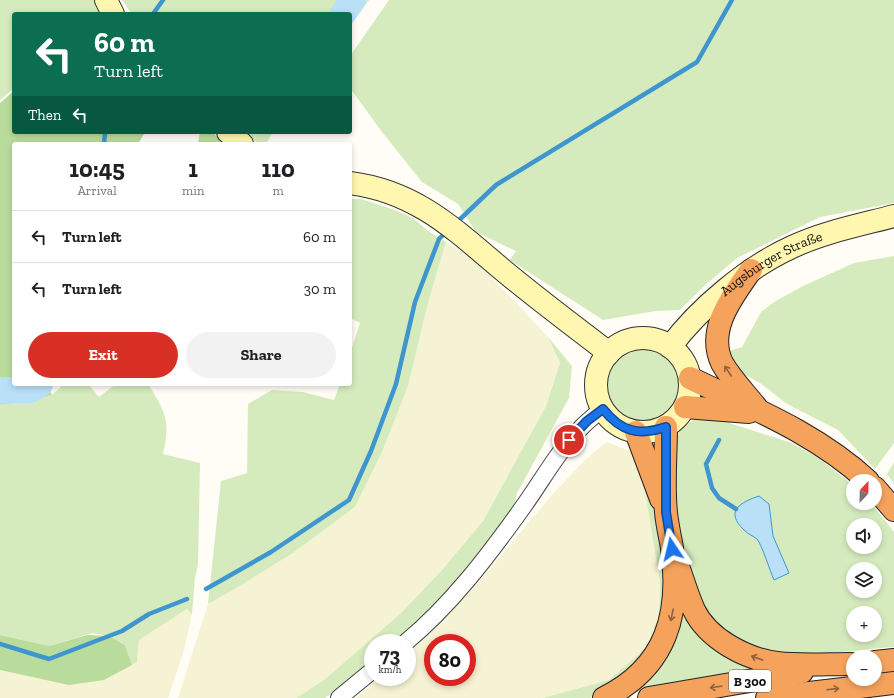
<!DOCTYPE html>
<meta charset="utf-8">
<style>
body{margin:0;font-family:"Zilla Slab",serif;background:#f2f2f2;color:#202124;height:100vh;display:flex;flex-direction:column;font-size:15px;white-space:nowrap}
*{box-sizing:border-box;margin:0}
p{font-size:13px;color:#757577}
.icon{flex:none;width:22px;height:22px;fill:none;stroke:currentColor;stroke-width:2;stroke-linecap:round;stroke-linejoin:round}
.map{position:relative;flex:1;overflow:hidden}
.side{position:absolute;left:12px;top:142px;width:340px;height:244px;display:flex;flex-direction:column;background:#fff;border-radius:4px;box-shadow:0 2px 6px #0003}
.side>*{flex:none}
.hud{position:absolute;left:12px;top:12px;width:340px;height:122px;border-radius:4px;box-shadow:0 2px 6px #0003;background:#0b6e4f;color:#fff;overflow:hidden}
.needle{width:26px;rotate:22deg}
.buttons{position:absolute;left:846px;top:474px;display:grid;gap:8px}
.buttons a{display:grid;place-items:center;width:36px;height:36px;border-radius:50%;background:#fff;box-shadow:0 2px 6px #0003;font-size:20px}
.speed{position:absolute;left:364px;top:634px;display:flex;gap:8px;font-size:20px;font-weight:700;text-align:center}
.speed>*{display:grid;place-content:center;width:52px;height:52px;border-radius:50%;background:#fff;box-shadow:0 2px 6px #0003;line-height:1}
.speed small{font-size:10px;font-weight:400}
.speed .limit{border:6px solid #d22;background:#fff;color:#111}
.pin{position:absolute;display:grid;place-items:center;width:34px;height:34px;color:#fff;margin:-17px;border:2px solid #fff;border-radius:50%;box-shadow:0 1px 4px #0007}
.me{position:absolute;width:44px;margin:-22px;rotate:350deg;stroke-linejoin:round;filter:drop-shadow(0 0 3px #0008)}
.turn{display:flex;align-items:center;gap:14px;height:84px;padding:0 16px;font-size:18px}
.turn .icon{width:52px;height:52px;stroke-width:2.5}
.turn b{display:block;font-size:28px;line-height:34px}
.then{display:flex;align-items:center;height:38px;padding:0 16px;background:#0003;gap:8px;font-size:15px}
.eta{display:flex;justify-content:space-evenly;align-items:center;height:68px;text-align:center}
.eta b{font-size:24px;font-weight:700;line-height:28px}
.button{display:flex;gap:8px;margin-top:auto;padding:8px 16px}
.button a{flex:1;height:46px;border-radius:24px;background:#d93025;color:#fff;font-size:16px;font-weight:700;line-height:46px;text-align:center}
.button a+a{background:#f2f2f2;color:#202124}
ul{padding:0;list-style:none}
li{display:flex;align-items:center;gap:12px;height:52px;padding:0 16px;border-top:1px solid #e0e0e0}
li div{flex:1}
li b{display:block;font-size:15px}
li em{font-style:normal}
.map>svg:first-child{display:block}
.farmland{fill:#f6f3d4;fill-rule:evenodd}
.green{fill:#d5ebbd;fill-rule:evenodd}
.forest{fill:#b9dc9c}
.water{fill:#b9e0f7;stroke:#3f96cf}
.lines{fill:none;stroke-linecap:round;stroke-linejoin:round}
.stream{stroke:#3f96cf;stroke-width:4.5}
.river{stroke:#b9e0f7;stroke-width:26}
.street-casing{stroke:#444;stroke-width:18}
.secondary-casing{stroke:#333;stroke-width:24}
.highway-casing{stroke:#222;stroke-width:24}
.street{stroke:#fff;stroke-width:16}
.secondary{stroke:#fff6b0;stroke-width:22}
.highway{stroke:#f5a25d;stroke-width:22}
.oneway{stroke:#8e613b}
.route-casing{stroke:#114b97;stroke-width:10}
.route{stroke:#1a73e8;stroke-width:7}
.labels{text-anchor:middle;stroke-width:4;stroke-linejoin:round;paint-order:stroke}
.shield{fill:#fff;stroke:#585858;stroke-width:1}
.shield-label{font-size:13px;font-weight:bold;fill:#111}
.street-label{font-size:14px;fill:#111;stroke:#fff}
</style>
<div class="map">
<svg width="894" height="698" viewBox="0 0 894 698">
<rect width="100%" height="100%" fill="#fffdf5"/>
<g class="farmland">
<polygon points="446,242 474,258 548,337 560,363 546,406 483,521 442,570 401,613 324,680 296,698 178,698 208,604 235,589 293,553 355,507 382,452 408,386 428,303"/>
<path d="M606,442L639,454L660,583L659,618L649,646L609,680L542,698H356L380,677H407V654L423,640L471,591L552,495L582,463ZM433,643H467V677H433Z"/>
<polygon points="187,609 192,614 184,650 168,698 0,698 0,670 25,675 104,680 137,662 139,640"/>
</g>
<g class="green">
<polygon points="0,0 99,0 102,14 14,14 14,88 0,100"/>
<polygon points="122,0 369,0 350,25 350,14 132,14"/>
<polygon points="389,0 894,0 894,203 820,217 737,258 704,286 680,310 656,311 603,320 510,260 516,251 476,232 458,204 422,182 382,132 350,88 350,56"/>
<polygon points="244,132 273,132 266,144 258,144"/>
<polygon points="350,199 361,199 395,210 413,218 428,231 446,242 428,303 408,386 382,452 355,507 293,553 235,589 208,604 221,481 247,473 248,404 272,390 303,392 334,400 340,384 350,384 350,354 360,323 350,318"/>
<polygon points="894,256 894,443 875,469 838,430 787,404 760,383 743,374 729,351 742,347 761,312 774,302 803,286 854,263"/>
<polygon points="548,337 572,366 569,398 517,493 513,510 458,583 408,634 396,643 373,643 373,661 325,698 296,698 324,680 401,613 442,570 483,521 546,406 560,363"/>
<circle cx="643" cy="385" r="47"/>
<path d="M64,384H88L99,397L116,384H148C165,411 171,421 163,454L200,463L198,564L195,578L192,614L187,609L139,640L137,662L132,665L125,645L109,636L92,633L49,646L0,635V404L52,395Z"/>
<path d="M710,417L792,443L817,457L853,485V503H871L894,532V647C853,650 787,661 749,645C731,638 713,624 703,607C682,570 679,524 676,483C675,470 672,453 676,441C680,424 694,418 710,417ZM853,525H875V547H853ZM853,569H875V591H853ZM853,613H875V635H853Z"/>
<polygon points="639,454 645,469 661,545 667,609 645,661 595,696 589,698 542,698 609,680 649,645 659,618 660,583"/>
<polygon points="894,462 894,484 887,474"/>
<polygon points="680,589 687,612 768,668 625,694"/>
</g>
<g class="forest">
<polygon points="14,91 14,132 142,132 144,134 138,144 14,144 14,384 46,384 52,395 13,403 0,404 0,103"/>
<polygon points="200,132 212,132 225,144 198,144"/>
<polygon points="0,635 49,646 87,635 109,636 125,645 132,665 104,680 69,685 0,670"/>
</g>
<path class="water" d="M759,496L769,504L773,536L789,573L774,580C770,571 762,545 757,539C753,536 748,534 744,530C724,511 741,502 759,496Z"/>
<g class="lines">
<g class="stream">
<polyline points="153,14 163,0"/>
<polyline points="104,144 105,132"/>
<polyline points="455,224 496,185 697,62 732,0"/>
<polyline points="719,440 706,464 712,488 719,498 736,509"/>
<polyline points="206,589 271,552 349,500 371,451 396,384 415,302 439,239 446,232"/>
<polyline points="0,644 49,659 122,631 149,614 187,599"/>
</g>
<g class="river">
<polyline points="343,14 353,0"/>
<polyline points="0,390 30,390 40,384"/>
</g>
<g class="street-casing">
<g id="street">
<path d="M405,643C451,605 488,556 523,507C549,471 565,436 603,409"/>
<polyline points="339,698 373,670"/>
</g>
</g>
<g class="secondary-casing">
<g id="secondary">
<polyline points="106,0 113,14"/>
<polyline points="228,132 242,144"/>
<path d="M350,183C420,192 459,234 510,276C543,303 576,328 609,353"/>
<circle cx="643" cy="385" r="47"/>
<path id="s1" d="M670,347C699,308 748,267 792,247C824,232 860,225 894,216"/>
</g>
</g>
<g class="highway-casing">
<g id="highway">
<path d="M751,270C733,296 706,329 722,363C731,379 745,393 756,407"/>
<path d="M690,378C752,408 816,433 868,481"/>
<polyline points="685,407 749,412"/>
<polyline points="636,432 661,499"/>
<polyline points="875,488 894,510"/>
<path d="M679,569C684,583 688,597 694,610C708,639 746,659 777,663C801,666 827,664 851,664"/>
<polyline points="875,662 894,660"/>
<path d="M604,698C667,667 681,613 672,548C670,536 667,524 666,512C663,484 666,455 666,427"/>
<polyline points="649,698 802,672"/>
<polyline points="767,698 894,683"/>
</g>
</g>
<use href="#street" class="street"/>
<use href="#secondary" class="secondary"/>
<use href="#highway" class="highway"/>
</g>
<defs><path id="oneway-shaft" d="M-6 0H5M1.5-3L5.5 0L1.5 3" fill="none" stroke-width="1.6" stroke-linecap="round" stroke-linejoin="round"/></defs>
<g class="oneway">
<use href="#oneway-shaft" transform="translate(728 371) rotate(-124)"/>
<use href="#oneway-shaft" transform="translate(672 615) rotate(102)"/>
<use href="#oneway-shaft" transform="translate(757 658) rotate(-161)"/>
<use href="#oneway-shaft" transform="translate(716 687) rotate(171)"/>
<use href="#oneway-shaft" transform="translate(833 689) rotate(-7)"/>
</g>
<g class="lines">
<g class="route-casing">
<path id="route" d="M569,440L587,421L603,409C621,432 639,436 666,427V512L672,549"/>
</g>
<use href="#route" class="route"/>
</g>
<g class="labels">
<rect class="shield" x="729" y="670" width="42" height="22" rx="3"/>
<g class="shield-label">
<text x="750" y="686">B 300</text>
</g>
<g class="street-label">
<text dy="5" stroke="none"><textPath href="#s1" startOffset="133">Augsburger Straße</textPath></text>
</g>
</g>
</svg>
<div class="buttons">
<a><svg class="needle" viewBox="-14 -14 28 28"><path d="M0-13l5 13h-10z" fill="#e53935"/><path d="M0 13l5-13h-10z" fill="#757577"/></svg></a>
<a><svg class="icon" aria-label="sound" viewBox="0 0 24 24"><path d="M4 9h4l5-4v14l-5-4H4zM17 9q2 3 0 6"/></svg></a>
<a><svg class="icon" aria-label="layers" viewBox="0 0 24 24"><path d="M12 4l9 5-9 5-9-5zM3 14l9 5 9-5"/></svg></a>
<a>+</a>
<a>−</a>
</div>
<div class="speed"><div>73<small>km/h</small></div><div class="limit">80</div></div>
<div class="pin" style="left:569px;top:440px;background:#d93025"><svg class="icon" aria-label="arrive" viewBox="0 0 24 24"><path d="M6 21V4h12l-3 4 3 4H6"/></svg></div>
<svg class="me" style="left:672px;top:549px" viewBox="-20 -20 40 40"><path d="M0-17L14 15 0 8-14 15z" fill="#1a73e8" stroke="#fff" stroke-width="4"/></svg>
<div class="hud">
<div class="turn"><svg class="icon" aria-label="left" viewBox="0 0 24 24"><path d="M17 20v-9H6M10 6l-5 5 5 5"/></svg><div><b>60 m</b>Turn left</div></div>
<div class="then">Then<svg class="icon" aria-label="left" viewBox="0 0 24 24"><path d="M17 20v-9H6M10 6l-5 5 5 5"/></svg></div>
</div>
<section class="side">
<div class="eta">
<div><b>10:45</b><p>Arrival</p></div>
<div><b>1</b><p>min</p></div>
<div><b>110</b><p>m</p></div>
</div>
<ul>
<li><svg class="icon" aria-label="left" viewBox="0 0 24 24"><path d="M17 20v-9H6M10 6l-5 5 5 5"/></svg><div><b>Turn left</b></div><em>60 m</em></li>
<li><svg class="icon" aria-label="left" viewBox="0 0 24 24"><path d="M17 20v-9H6M10 6l-5 5 5 5"/></svg><div><b>Turn left</b></div><em>30 m</em></li>
</ul>
<div class="button"><a>Exit</a><a>Share</a></div>
</section>
</div>
